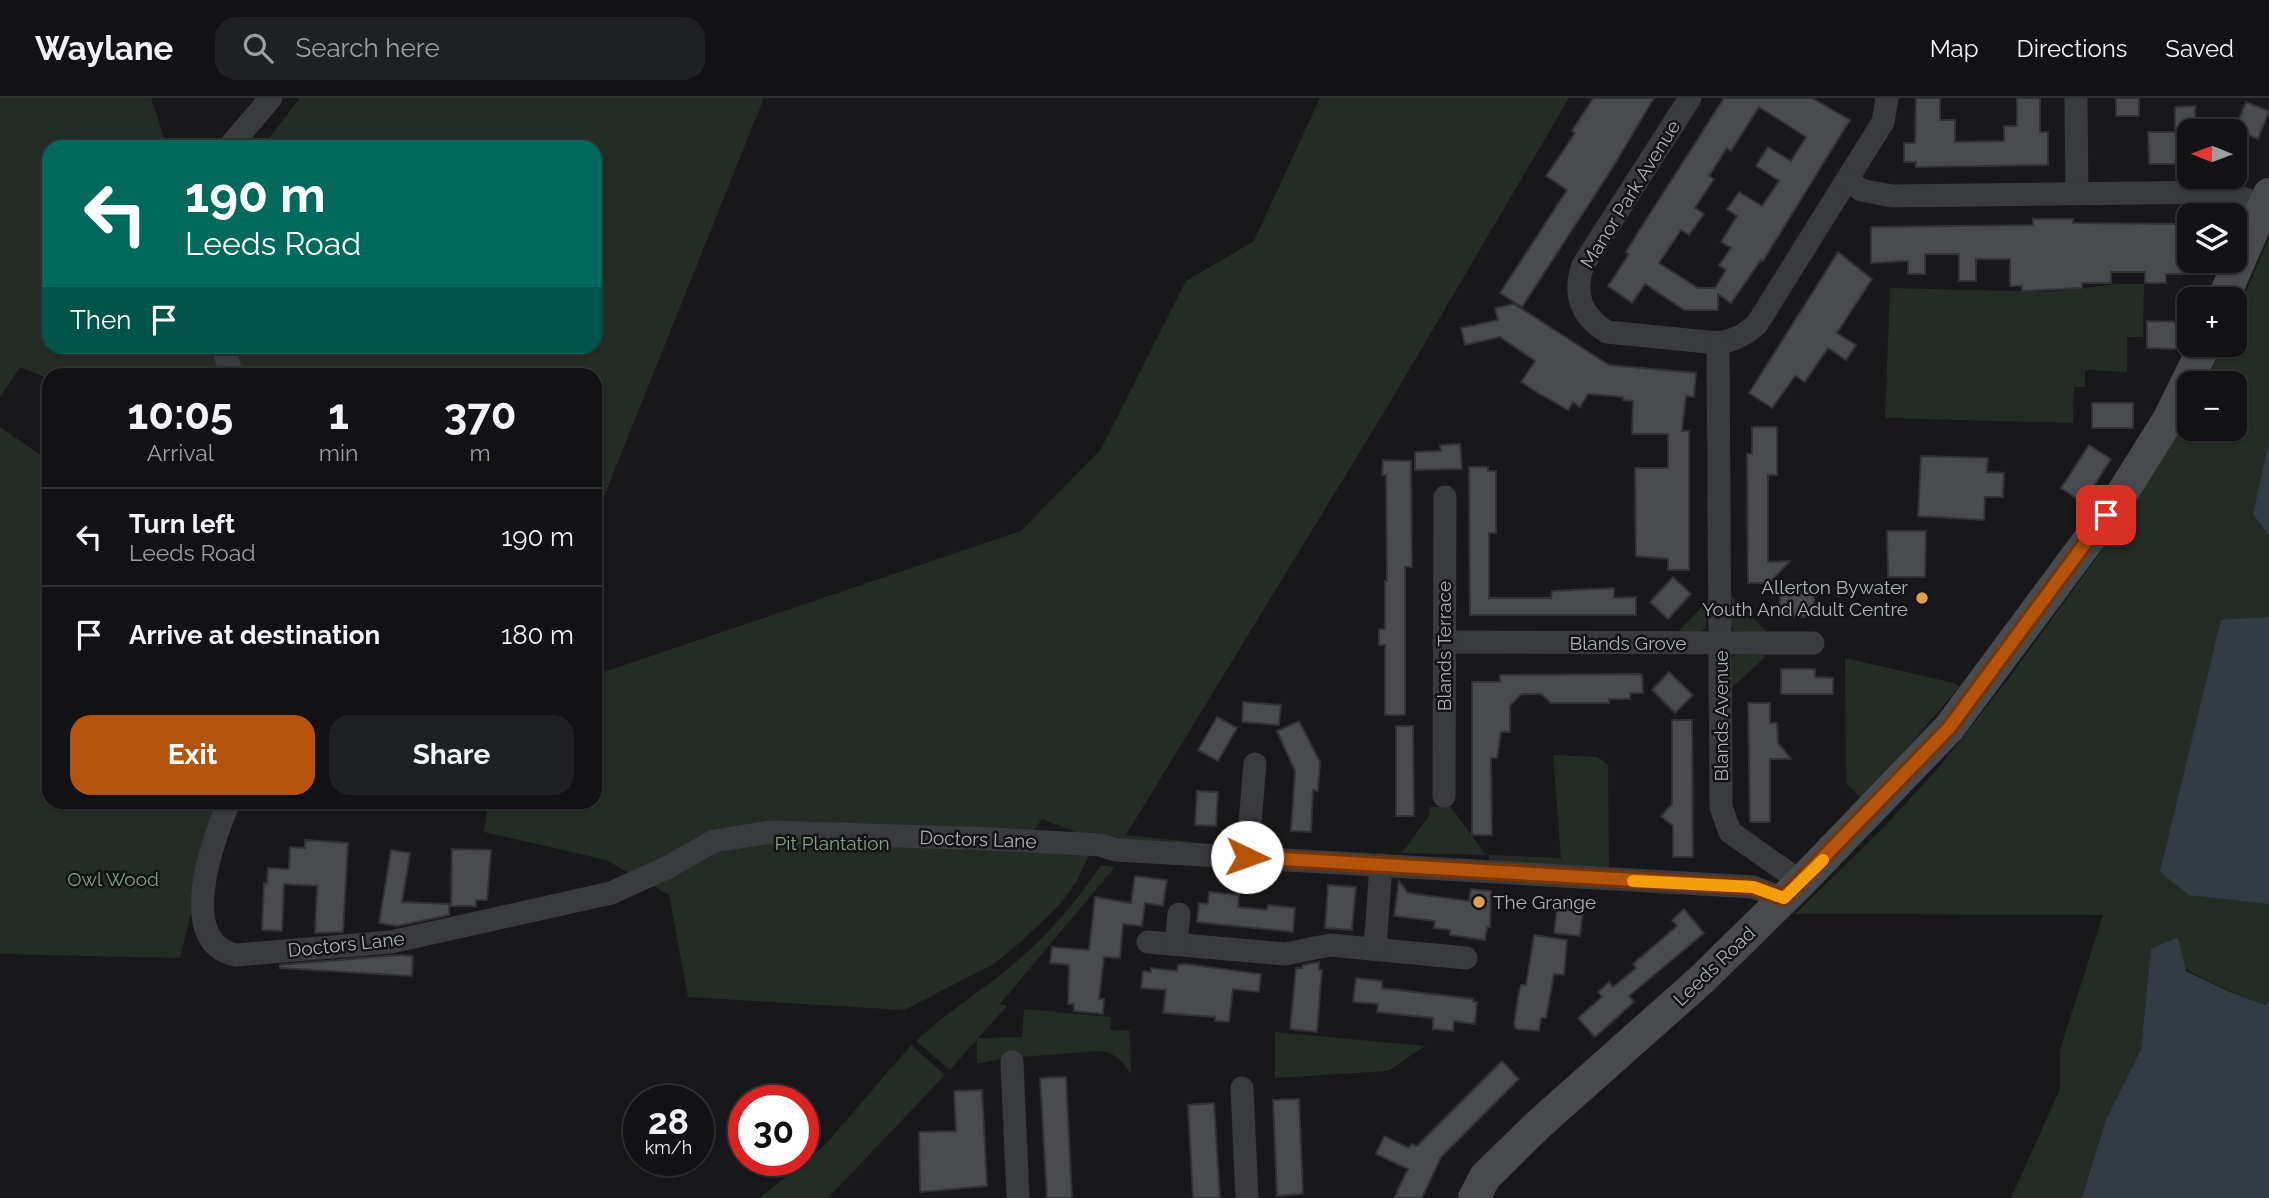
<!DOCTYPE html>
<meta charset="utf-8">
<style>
body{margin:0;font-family:Raleway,sans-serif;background:#1f2022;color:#f1f3f6;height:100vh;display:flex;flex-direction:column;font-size:26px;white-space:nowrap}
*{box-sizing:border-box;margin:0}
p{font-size:23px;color:#9c9ea0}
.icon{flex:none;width:38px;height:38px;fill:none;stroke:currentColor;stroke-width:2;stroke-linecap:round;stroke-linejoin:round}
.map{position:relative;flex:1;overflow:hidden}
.side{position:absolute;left:42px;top:270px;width:560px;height:441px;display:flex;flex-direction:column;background:#121214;border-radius:21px;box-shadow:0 2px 5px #0004,0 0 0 2px #313234}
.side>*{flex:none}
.top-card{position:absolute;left:42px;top:42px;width:560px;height:214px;border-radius:21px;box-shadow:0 2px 5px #0004,0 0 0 2px #313234;background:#00695c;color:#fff;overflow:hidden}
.needle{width:46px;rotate:271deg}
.controls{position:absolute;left:2177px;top:21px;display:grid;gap:14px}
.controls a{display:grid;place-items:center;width:70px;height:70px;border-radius:14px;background:#121214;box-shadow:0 2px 5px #0004,0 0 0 2px #313234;font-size:35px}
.speed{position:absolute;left:623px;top:987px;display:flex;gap:14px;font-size:35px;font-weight:700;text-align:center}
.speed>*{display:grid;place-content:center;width:91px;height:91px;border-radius:50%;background:#121214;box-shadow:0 2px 5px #0004,0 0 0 2px #313234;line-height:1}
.speed small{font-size:18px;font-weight:400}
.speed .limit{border:10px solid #d22;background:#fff;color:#111}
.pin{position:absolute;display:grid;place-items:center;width:60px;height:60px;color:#fff;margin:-30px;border-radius:14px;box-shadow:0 4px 10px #0006}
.me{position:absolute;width:77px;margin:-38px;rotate:93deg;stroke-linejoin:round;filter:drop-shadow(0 0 5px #0008)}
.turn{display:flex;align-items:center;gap:24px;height:147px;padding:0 28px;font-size:32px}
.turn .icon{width:91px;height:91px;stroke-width:2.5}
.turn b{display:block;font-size:49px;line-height:60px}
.then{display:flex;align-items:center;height:66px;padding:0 28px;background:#0003;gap:14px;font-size:26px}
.eta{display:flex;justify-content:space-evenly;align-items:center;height:119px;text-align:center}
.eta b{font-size:42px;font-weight:700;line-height:49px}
.primary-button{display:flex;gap:14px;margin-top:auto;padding:14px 28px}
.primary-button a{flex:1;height:80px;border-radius:21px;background:#b45309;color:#fff;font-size:28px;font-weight:700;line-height:80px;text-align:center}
.primary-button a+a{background:#1f2022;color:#f1f3f6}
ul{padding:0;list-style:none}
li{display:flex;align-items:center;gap:21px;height:98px;padding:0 28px;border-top:2px solid #313234}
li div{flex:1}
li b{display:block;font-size:26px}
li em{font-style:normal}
header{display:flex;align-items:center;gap:42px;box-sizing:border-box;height:98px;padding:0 35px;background:#121214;border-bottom:2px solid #313234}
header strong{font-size:33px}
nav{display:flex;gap:38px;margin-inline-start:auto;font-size:24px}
.search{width:490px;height:63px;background:#1f2022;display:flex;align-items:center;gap:18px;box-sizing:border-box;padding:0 24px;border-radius:21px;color:#9c9ea0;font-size:26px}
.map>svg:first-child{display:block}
.green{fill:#252c25}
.water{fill:#333c42}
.building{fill:#4a4b4f;stroke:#323336;stroke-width:2;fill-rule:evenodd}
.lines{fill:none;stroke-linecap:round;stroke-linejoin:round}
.street{stroke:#3a3b3e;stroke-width:23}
.secondary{stroke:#484a4e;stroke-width:32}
.route-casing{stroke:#753606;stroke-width:18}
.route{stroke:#b45309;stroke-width:12}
.slow{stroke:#f59e0b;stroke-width:12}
.poi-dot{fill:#dea04c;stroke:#131315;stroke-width:2.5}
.labels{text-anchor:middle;stroke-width:5;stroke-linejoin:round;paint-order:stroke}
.street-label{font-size:19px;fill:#acb1b8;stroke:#131315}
.poi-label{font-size:19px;fill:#acb1b8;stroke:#131315;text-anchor:end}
.park-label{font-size:19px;fill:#86a185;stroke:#131315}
</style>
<header>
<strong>Waylane</strong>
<div class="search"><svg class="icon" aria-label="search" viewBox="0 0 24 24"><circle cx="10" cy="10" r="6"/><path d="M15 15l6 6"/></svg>Search here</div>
<nav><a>Map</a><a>Directions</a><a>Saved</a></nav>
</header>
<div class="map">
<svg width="2269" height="1100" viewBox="0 0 2269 1100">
<rect width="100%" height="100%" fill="#18181a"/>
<g class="green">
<polygon points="0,0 151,0 167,49 49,49 49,248 216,249 226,276 49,276 49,281 20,269 0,299"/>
<polygon points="300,0 764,0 595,421 595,276 240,276 230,249 595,248 595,49 262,49"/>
<polygon points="1320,0 1569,0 1386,311 1126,737 1201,745 1197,753 1101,744 1042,721 1030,738 1090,755 1077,783 1060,806 1022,843 992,867 904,912 688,899 669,797 606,762 484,734 487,712 451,704 595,704 595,577 1021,433 1101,351 1186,183 1254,143"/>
<path d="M2269,140V904L2265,907C2224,892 2188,874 2152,851L2141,951L2106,1021L2082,1100H2011L2060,991V952L2103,817L1795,816L1886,727L1940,668L2006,584L2097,459L2189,315V331H2235V285H2205L2223,247H2235V219Z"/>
<polygon points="2117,186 2144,186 2143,239 2127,239 2127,274 2085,272 2085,289 2074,289 2073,325 1885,320 1890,190 2051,194"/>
<polygon points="0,329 49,363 49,704 218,704 180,860 0,856"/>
<polygon points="1732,498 1766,533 1763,536 1734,533 1730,526"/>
<polygon points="1706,505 1708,506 1706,530 1698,535 1680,535 1680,531"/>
<polygon points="1762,556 1765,559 1732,590 1732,562 1734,557"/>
<polygon points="1845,560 1954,585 1959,589 1863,702 1846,685"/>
<polygon points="1553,657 1597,659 1608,667 1609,771 1489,766 1489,757 1561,760"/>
<polygon points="1430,709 1451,709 1486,757 1402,755 1429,718"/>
<path d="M1101,767L1115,769L1000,906L1007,908L978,940L1022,939L1024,911L1111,919L1110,932L1130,933L1131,976C1123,964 1117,956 1102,953L1004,960L977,966V941L950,972L916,943C945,916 974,898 1004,874C1043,843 1074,807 1101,767Z"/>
<polygon points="1275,934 1425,948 1388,973 1275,980"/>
<polygon points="911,947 945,977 828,1100 760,1100 826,1046"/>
</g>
<g class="water">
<polygon points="2269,344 2269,437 2253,416"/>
<polygon points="2269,519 2269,806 2189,797 2160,774 2221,522"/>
<polygon points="2178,839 2186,873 2230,894 2265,907 2269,904 2269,1100 2082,1100 2106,1021 2141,951 2151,851"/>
</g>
<g class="building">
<polygon points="1593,0 1654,0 1613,69 1522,209 1500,195 1567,92 1546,78 1575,35 1572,33"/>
<path d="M1724,0H1812L1850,22L1763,163L1761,162L1731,205L1718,196V212H1684L1645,186L1632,205L1608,188L1629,156L1626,154L1637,136ZM1759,9L1806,39L1791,63L1768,49L1756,68L1779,83L1762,108L1739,94L1727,111L1737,118L1721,144L1731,150L1719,167L1726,172L1715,190H1698L1659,165L1681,132L1689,137L1704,116L1695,110L1714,81L1709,78L1727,50L1731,53Z"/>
<polygon points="1916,0 1940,0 1940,22 1955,22 1955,44 2004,43 2004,28 2017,28 2017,0 2040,0 2040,34 2048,34 2048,67 1916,69 1916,64 1904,64 1904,45 1915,45"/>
<rect x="2116" y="0" width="23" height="18"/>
<polygon points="2246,4 2269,13 2258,41 2235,31"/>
<polygon points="2195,8 2195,33 2189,33 2189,39 2179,39 2178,66 2149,66 2148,34 2175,34 2175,9"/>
<polygon points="2033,121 2073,121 2073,125 2189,126 2188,176 2166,176 2166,185 2145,185 2145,174 2111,174 2111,185 2082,185 2082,190 2022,193 2022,188 2010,188 2010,161 1976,161 1976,183 1959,183 1959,156 1925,156 1925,176 1908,176 1908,163 1871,165 1871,129 2033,127"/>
<polygon points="1838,154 1872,181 1837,235 1856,247 1846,262 1828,250 1805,284 1795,278 1772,310 1749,295"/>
<polygon points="1514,206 1609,267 1696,275 1694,299 1686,298 1682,333 1689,333 1689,472 1668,472 1668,461 1636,458 1635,370 1668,370 1668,336 1632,336 1633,303 1623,302 1623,299 1588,296 1580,309 1573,304 1568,312 1538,295 1521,284 1535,263 1500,239 1465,247 1461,230 1498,222 1495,210"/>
<polygon points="2147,223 2189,224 2189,234 2183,251 2147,250"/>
<rect x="2092" y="305" width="41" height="25"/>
<polygon points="1752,329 1777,329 1777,377 1768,377 1768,464 1790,463 1769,485 1748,485 1747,356 1752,356"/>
<polygon points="1460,346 1462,371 1415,372 1415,354 1441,353 1440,347"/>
<polygon points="2089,347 2111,361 2083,405 2061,390"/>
<polygon points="1921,358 1988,360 1987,374 2004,375 2003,399 1985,399 1984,422 1918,418"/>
<polygon points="1383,362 1411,363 1412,469 1405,469 1405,617 1385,617 1385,547 1379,547 1379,531 1385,531 1385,483 1387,483 1386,377 1382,377"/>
<polygon points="1469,369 1488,369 1488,373 1496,373 1496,435 1489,435 1489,500 1551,500 1552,493 1614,490 1614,500 1636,499 1636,517 1470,517"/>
<polygon points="1887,433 1926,433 1925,479 1888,479"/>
<polygon points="1673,479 1691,496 1668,521 1650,504"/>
<rect x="1780" y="494" width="34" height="25"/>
<polygon points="1781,571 1815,571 1815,579 1833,580 1833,596 1781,596"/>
<polygon points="1669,574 1693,597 1675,615 1652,592"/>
<polygon points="1642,576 1643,595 1630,595 1630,601 1609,601 1609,605 1551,605 1541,596 1521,596 1510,608 1510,634 1501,634 1497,660 1491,660 1492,737 1472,737 1472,584 1500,584 1500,577"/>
<polygon points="1243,604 1281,607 1279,627 1242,624"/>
<polygon points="1748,605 1770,605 1770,625 1777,625 1778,645 1791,661 1770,661 1770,724 1750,724"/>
<polygon points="1217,619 1237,630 1218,663 1198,652"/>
<polygon points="1672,622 1692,622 1693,759 1673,759 1673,728 1661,718 1672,706"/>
<polygon points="1299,623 1320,664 1318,693 1313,692 1311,734 1291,733 1295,673 1277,633"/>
<polygon points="1396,628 1413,628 1414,718 1396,718"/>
<polygon points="1197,693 1218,694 1216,728 1195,727"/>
<polygon points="305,742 348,745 343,834 315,835 317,788 284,786 282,833 262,832 264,785 267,785 268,770 289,771 290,749 305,750"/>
<polygon points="452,751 491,752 487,802 476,802 476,808 451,808"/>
<polygon points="391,752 410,755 402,804 449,806 449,817 397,828 379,825"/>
<polygon points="1135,778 1167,782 1163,808 1145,805 1142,828 1123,826 1120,860 1104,859 1099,901 1104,901 1103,916 1074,913 1074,906 1068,906 1069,867 1050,865 1052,849 1089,852 1095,799 1131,805"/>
<polygon points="1399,783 1408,795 1469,803 1471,791 1491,793 1490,829 1487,829 1485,842 1450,837 1450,832 1434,830 1435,823 1394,818"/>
<polygon points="1328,787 1356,789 1352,832 1325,830"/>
<polygon points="1209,794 1239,797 1238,809 1267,812 1268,807 1295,810 1293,834 1197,824 1199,805 1208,806"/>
<polygon points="1558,801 1584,804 1580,838 1554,835"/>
<polygon points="1684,811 1704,835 1629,898 1634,904 1595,939 1578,920 1602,899 1598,894 1609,884 1613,889 1636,870 1633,866 1677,828 1672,822"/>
<polygon points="1534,837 1567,842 1564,877 1554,876 1546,920 1541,920 1539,933 1516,931 1514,926 1519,893 1521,887 1526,887"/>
<polygon points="399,857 413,858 412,878 280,870 280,867"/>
<polygon points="1319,864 1319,872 1322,872 1317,934 1290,931 1296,870 1302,870 1303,867"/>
<polygon points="1186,866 1261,876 1259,894 1233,891 1229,924 1215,923 1215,919 1163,915 1166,892 1141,890 1143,873 1151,874 1151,870 1177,873 1178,867"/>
<polygon points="1356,880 1382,883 1382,890 1473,901 1473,904 1477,904 1475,926 1454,923 1453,933 1433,931 1433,920 1377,914 1378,906 1353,904"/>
<polygon points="1502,963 1519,981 1441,1059 1422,1100 1394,1100 1408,1071 1376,1056 1384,1038 1409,1050 1411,1046 1417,1048"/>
<polygon points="1066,979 1072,1100 1047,1100 1040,980"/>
<polygon points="982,992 987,1088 920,1094 919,1034 956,1033 954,993"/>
<polygon points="1299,1001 1303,1096 1277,1098 1273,1002"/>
<polygon points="1214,1005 1220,1100 1193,1100 1188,1007"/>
</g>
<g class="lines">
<g class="street">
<path d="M1690,0L1583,167C1573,196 1581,218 1607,234L1718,245C1734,243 1745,237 1757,226L1883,24L1887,0"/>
<polyline points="2076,0 2077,95"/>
<polyline points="229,49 271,0"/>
<polyline points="1848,82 1861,92 1892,98 2222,94 2264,107"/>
<polyline points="1718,245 1721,709 1730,734 1801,784"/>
<polyline points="222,248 232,276"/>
<polyline points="1444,544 1813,545"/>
<polyline points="1444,698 1445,399"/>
<path d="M229,704C214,740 174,845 236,857L391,844L611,795L668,769L714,743L771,734L994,741L1100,747L1116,752L1753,789L1784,801"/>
<polyline points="1247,759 1255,666"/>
<polyline points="1148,844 1285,856 1330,847 1466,860"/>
<polyline points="1176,846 1179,816"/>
<polyline points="1375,850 1381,767"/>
<polyline points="1012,964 1018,1100"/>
<polyline points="1242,990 1247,1100"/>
</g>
<g class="secondary">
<polyline points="2223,201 2269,96"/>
<polyline points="1474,1100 1485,1079 1539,1026 1701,882 1801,784 1949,630 2116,405 2168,322 2205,247"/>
</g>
</g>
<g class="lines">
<g class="route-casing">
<polyline id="route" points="1247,759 1753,789 1784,800 1949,630 2106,417"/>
</g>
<use href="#route" class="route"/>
<polyline class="slow" points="1633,783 1753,789 1784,800 1823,762"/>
</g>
<g class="poi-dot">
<circle cx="1922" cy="500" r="7"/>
<circle cx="1479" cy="804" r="7"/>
</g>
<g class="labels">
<g class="street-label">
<text transform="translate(1630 96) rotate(-58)" y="7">Manor Park Avenue</text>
<text x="1628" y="552">Blands Grove</text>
<text transform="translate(1444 548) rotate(-90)" y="7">Blands Terrace</text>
<text transform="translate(1721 618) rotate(-90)" y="7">Blands Avenue</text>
<text transform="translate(978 741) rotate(2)" y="7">Doctors Lane</text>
<text transform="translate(346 846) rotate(-6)" y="7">Doctors Lane</text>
<text transform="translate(1714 868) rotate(-44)" y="7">Leeds Road</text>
</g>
<g class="poi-label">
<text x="1908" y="496">Allerton Bywater<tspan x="1908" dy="22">Youth And Adult Centre</tspan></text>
<text x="1493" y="811" text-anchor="start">The Grange</text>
</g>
<g class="park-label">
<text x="832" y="752">Pit Plantation</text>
<text x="113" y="788">Owl Wood</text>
</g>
</g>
</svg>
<div class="controls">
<a><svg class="needle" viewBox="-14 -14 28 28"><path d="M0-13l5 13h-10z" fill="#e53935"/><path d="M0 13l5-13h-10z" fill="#9c9ea0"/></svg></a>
<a><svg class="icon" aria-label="layers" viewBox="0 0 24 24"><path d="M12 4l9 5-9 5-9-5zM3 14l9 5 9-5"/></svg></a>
<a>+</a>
<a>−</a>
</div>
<div class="speed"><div>28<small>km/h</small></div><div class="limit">30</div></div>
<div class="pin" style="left:2106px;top:417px;background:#d93025"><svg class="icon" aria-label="arrive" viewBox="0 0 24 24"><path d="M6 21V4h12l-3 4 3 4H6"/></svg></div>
<svg class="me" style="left:1247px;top:759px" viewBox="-20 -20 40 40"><circle r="19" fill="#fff"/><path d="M0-13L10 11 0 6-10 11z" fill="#b45309"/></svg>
<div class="top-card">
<div class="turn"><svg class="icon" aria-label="left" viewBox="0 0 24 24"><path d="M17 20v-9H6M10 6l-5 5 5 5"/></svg><div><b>190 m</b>Leeds Road</div></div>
<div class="then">Then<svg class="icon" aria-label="arrive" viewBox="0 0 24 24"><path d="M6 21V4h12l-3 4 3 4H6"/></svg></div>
</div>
<section class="side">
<div class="eta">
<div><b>10:05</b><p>Arrival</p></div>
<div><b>1</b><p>min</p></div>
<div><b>370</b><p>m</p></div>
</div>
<ul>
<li><svg class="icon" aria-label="left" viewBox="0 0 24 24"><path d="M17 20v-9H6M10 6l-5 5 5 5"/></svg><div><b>Turn left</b><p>Leeds Road</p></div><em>190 m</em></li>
<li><svg class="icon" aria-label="arrive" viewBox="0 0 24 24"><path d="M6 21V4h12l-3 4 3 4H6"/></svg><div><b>Arrive at destination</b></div><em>180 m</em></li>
</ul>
<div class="primary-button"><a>Exit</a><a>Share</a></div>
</section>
</div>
